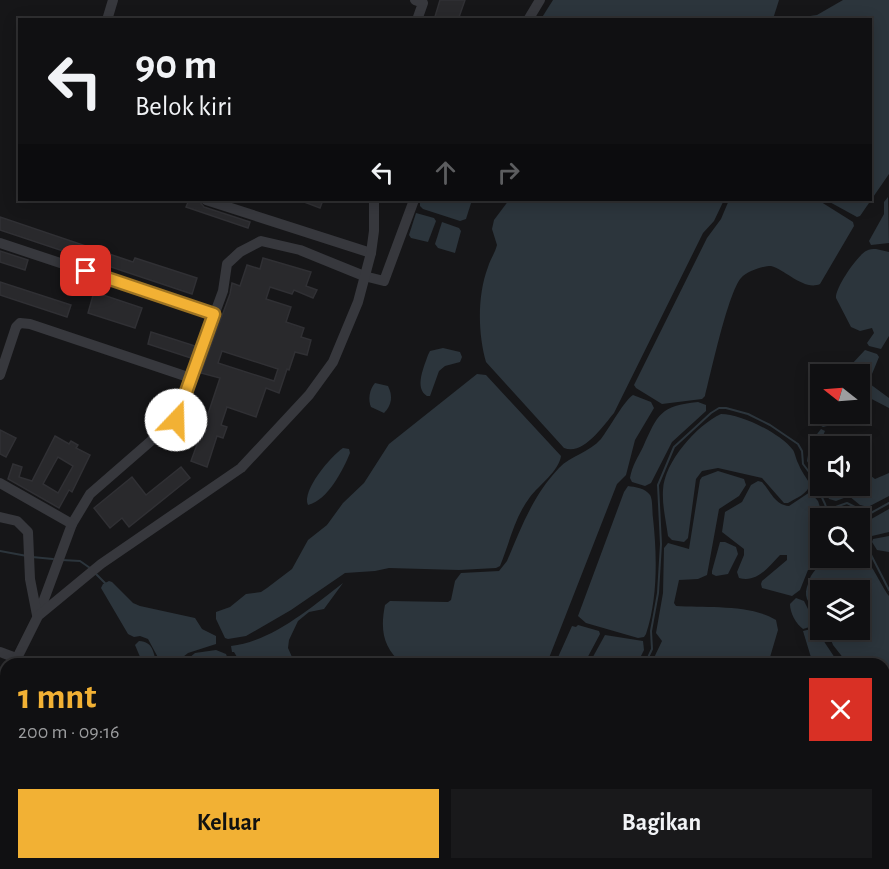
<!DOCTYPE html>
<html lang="id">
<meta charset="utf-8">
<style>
body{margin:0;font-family:"Alegreya Sans",sans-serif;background:#19191b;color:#f1f3f6;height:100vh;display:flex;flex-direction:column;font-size:22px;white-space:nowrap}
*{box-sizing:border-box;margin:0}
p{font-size:20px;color:#9c9d9f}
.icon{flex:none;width:33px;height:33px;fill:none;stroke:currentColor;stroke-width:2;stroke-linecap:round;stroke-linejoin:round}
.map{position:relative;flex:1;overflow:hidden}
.sheet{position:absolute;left:0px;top:658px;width:890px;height:212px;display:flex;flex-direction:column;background:#101012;border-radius:18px 18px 0 0;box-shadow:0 3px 15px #0003,0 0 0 2px #303032}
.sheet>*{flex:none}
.hud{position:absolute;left:18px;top:18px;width:854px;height:183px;border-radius:0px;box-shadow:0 3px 15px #0003,0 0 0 2px #303032;background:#101012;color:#f1f3f6;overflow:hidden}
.needle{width:39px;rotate:287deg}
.tools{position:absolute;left:810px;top:364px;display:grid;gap:12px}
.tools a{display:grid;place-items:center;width:60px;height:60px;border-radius:0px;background:#101012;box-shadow:0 3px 15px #0003,0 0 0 2px #303032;font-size:30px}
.pin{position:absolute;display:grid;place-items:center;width:51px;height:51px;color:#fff;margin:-26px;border-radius:12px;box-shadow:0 3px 9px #0006}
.me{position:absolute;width:66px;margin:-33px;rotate:21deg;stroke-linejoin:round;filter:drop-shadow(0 0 4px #0008)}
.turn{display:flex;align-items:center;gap:21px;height:126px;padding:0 18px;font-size:27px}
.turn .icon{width:78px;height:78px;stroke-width:2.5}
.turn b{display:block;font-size:42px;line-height:51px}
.lanes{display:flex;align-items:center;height:57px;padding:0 18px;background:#0003;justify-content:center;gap:30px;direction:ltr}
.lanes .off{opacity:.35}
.round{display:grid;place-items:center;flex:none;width:63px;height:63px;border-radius:0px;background:#19191b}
.head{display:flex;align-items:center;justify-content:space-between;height:102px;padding:0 18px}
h1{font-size:36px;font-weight:700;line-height:45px;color:#f2b134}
.button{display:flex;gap:12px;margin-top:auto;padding:12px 18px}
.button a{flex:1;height:69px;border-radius:0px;background:#f2b134;color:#111;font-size:24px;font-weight:700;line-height:69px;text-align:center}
.button a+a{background:#19191b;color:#f1f3f6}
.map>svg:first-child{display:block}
.green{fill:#1c231d}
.water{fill:#2c353c}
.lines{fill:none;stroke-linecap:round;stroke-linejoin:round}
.stream{stroke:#2c353c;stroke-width:2}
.building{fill:#29292c;stroke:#303034;stroke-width:1.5;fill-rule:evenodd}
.minor{stroke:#37383d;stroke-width:10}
.route-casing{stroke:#9d7322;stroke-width:15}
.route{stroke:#f2b134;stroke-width:10}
</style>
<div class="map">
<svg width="889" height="869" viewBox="0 0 889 869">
<rect width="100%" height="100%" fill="#161618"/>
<polygon class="green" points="68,864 466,864 471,869 72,869"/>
<g class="water">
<polygon points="553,0 779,0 773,19 541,19"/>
<polygon points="843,0 889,0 889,174 860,216 857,217 826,200 870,200 870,20 801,19 803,17 817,15"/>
<polygon points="888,197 889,243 871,245 869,241 884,214 884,202"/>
<polygon points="420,200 472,200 466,219 460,221 423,209 420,206"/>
<path d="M509,200H724L714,221L703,233L614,413C603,426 583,456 564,448L486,362C478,334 477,296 488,267C490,260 495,253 497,245L492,229L494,220Z"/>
<path d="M729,200H818L853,222L854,226L820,284C804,291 786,270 771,266C763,266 747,271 741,278C728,293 711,373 705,396L702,399L662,404L636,388L634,385L636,381L707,238L721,219Z"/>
<polygon points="416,213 434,218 436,221 428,242 411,238 409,235"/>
<polygon points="442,222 459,228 461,231 455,253 438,248 435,244"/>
<path d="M876,249L889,252V336L881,349L869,346L867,343L874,333L872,328L860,331L851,327L836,298C835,288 857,256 866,251C870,249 872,249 876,249Z"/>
<path d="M443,348L460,352L462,357L460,362L445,366L439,371L430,396H427C414,388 424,367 428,355L430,351Z"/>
<polygon points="865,350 877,354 879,357 872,374 870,384 889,398 889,408 860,393 860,375 830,375 837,366 851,365"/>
<path d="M477,374L486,375L561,456C559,471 539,485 530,497C514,518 510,542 500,566L496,568L459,570L389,568L375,571L345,573L291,610L246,636L228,639L225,638L216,619V612L230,607L246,594L261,592L267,588L292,569L308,540L327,525L343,503L364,483L389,444Z"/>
<path d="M375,383L388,386C393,396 392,405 384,413L371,407C368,400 369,390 375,383Z"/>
<polygon points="820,392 820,414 827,414 827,426 823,427 809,419"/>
<path d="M633,395L651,402L654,408L635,440L626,475L617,484L549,658L545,664H403C383,648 380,630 385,605L390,601L448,602L451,600L455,581L461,573L499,571L507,561C521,528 533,495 559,468C570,456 590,452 601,439C608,430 626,398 633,395Z"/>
<path d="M698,402L706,405V411L672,442L651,483L645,486L632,482L630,478C632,466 638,457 643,447C658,414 660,406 698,402Z"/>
<path d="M721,414C741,414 780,433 793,450C795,453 796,459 798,463C801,471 806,477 810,484C808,494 796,498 788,503H784L762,478L718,468L702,471L696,479L688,538L684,542L672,540L668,536C666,521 662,505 663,490C664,462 697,425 721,414Z"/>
<polygon points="821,429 825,431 817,450 820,454 820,483 807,461 810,443"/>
<path d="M343,448L349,449L350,453C343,470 328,500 308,505C301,491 331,456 343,448Z"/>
<polygon points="860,468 875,479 889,473 889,496 868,507 860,505 849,496 836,501 829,499 823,486 860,486"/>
<path d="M718,471L744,479L746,485L739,496L719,509L707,575L698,579L679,580L674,603L676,606C706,608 750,604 776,620L778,630L768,664H651L662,641L656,633L663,593L664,548L668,543L689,549L700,480L702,477Z"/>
<path d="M758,481L762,482C771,492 775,505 789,506L810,492L818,501L824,519H820V558H825L810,565L800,590L792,596L762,588L761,584L762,581L787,560V555H780C768,567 758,583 739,578L737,572L744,555V549L722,532L725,512L742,502L751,485Z"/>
<path d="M628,486C635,487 645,488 650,495C653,500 652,511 653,518C657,555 658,598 646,634L644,637L638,638L586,623L578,616L624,492Z"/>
<polygon points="847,509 852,513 854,519 834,519 835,513"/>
<polygon points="889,509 889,532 872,536 867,534 866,522"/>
<polygon points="889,536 889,552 877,550 872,542 873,539"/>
<polygon points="720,542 725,542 736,547 738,554 728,574 716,576 712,574 712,571"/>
<path d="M860,556C870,558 881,586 889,596V712L884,708V664H848L833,645L827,630H860V591H820V620C816,613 810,606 807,599C805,594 806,589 808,584C814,560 838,558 860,558Z"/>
<polygon points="109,581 112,582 133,603 140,606 195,618 202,629 216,636 216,644 188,653 174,664 161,663 148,639 140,636 134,637 128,634 101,588 103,584"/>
<path d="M343,583L324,609L309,612L298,621L289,640L288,648L292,657L291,664H236L235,659L237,657L234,652H232L231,646C271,642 312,607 343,583Z"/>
<path d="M796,598L804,601L815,623L813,626L803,629C796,624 790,613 790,604Z"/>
<polygon points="578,625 599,631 600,634 584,664 555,664 572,626 576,627"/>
<polygon points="815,628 818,629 825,643 839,664 813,664 803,631"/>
<polygon points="605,635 643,641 644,650 637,664 589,664"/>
<path d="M139,641C154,642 153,653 157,664H143L135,645Z"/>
<polygon points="216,650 226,654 230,664 182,664 195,653"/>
<polygon points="483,864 564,864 565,869 484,869"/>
</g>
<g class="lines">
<g class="stream">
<polyline points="827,510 847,503 869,514 889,503"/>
<polyline points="860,548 868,549 889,590"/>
<polyline points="0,551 27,556"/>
<polyline points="32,557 53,559"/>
<polyline points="62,560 80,561 90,568"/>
<polyline points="96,574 105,583"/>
<polyline points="645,664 652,649 651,631 658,593 661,544 658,485 674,447 711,413 719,408 726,408 748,414 770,425 798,444 802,451 803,464 812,476 825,504 830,519"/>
</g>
</g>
<g class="building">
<polygon points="440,0 465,0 458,20 434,20"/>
<polygon points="189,200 199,201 204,207 250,222 248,228 186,207"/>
<polygon points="299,200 323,200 320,208"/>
<polygon points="0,217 133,262 135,258 197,278 192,294 0,230"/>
<polygon points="0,251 28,260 25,270 0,262"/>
<path d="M263,258L311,272L306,286L317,290L313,298L294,290L292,294L270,287L266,299L291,307L286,322L304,328L301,337L311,340L307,355L295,352L289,370L287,369L279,393L266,388L256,417L227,407L221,425L227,427L223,438L217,436L207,467L191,461L202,431L195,429L199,418L206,420L220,378L201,373L230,294L232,283L240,286L247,265L260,269ZM222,351L278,369L274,381L218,363Z"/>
<polygon points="0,282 71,305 67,317 0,295"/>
<polygon points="94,292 142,308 135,328 88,313"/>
<polygon points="151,332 195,346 191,358 148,344"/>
<polygon points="0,430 16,438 6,457 0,454"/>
<path d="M55,436L69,444L71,441L78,445L76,448L90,455L72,492L69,490L59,508L8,479L13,464L22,467L19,477L32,481ZM58,457L73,466L58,493L43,484Z"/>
<polygon points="181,467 190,478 129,527 122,518 110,528 94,508 132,477 146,495"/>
</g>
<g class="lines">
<g class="minor">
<polyline points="415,0 423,3 417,20"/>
<polyline points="107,20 113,0"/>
<polyline points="528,20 540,0"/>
<polyline points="206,200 371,253"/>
<polyline points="0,243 214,314"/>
<polyline points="0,375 16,327 20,323 30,324 191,378 175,420 90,494 72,524 39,613"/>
<polyline points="191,378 223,291 227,264 240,252 261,241 300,250 364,276 384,281 414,200"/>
<polyline points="0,483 72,524"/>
<polyline points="0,517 17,521 28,532 30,579 37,615"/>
<polyline points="0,652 16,658"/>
<polyline points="14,664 38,616 101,564 241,468 309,395 333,362 358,302 371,253 374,231 374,200"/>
<polyline points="0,716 6,691"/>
<polyline points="0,785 6,791"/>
<polyline points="0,820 6,826"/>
<polyline points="47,864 52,869"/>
<polyline points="68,864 72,869"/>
<polyline points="91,864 93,869"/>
<polyline points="706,864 706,869"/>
<polyline points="775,864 775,869"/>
<polyline points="671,869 671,864"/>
<polyline points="741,869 741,864"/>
<polyline points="812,869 812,864"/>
</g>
</g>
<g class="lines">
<g class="route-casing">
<polyline id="route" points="86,271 214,314 176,420"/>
</g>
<use href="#route" class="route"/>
</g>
</svg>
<div class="tools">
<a><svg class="needle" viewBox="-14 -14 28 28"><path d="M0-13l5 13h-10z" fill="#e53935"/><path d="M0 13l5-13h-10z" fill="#9c9d9f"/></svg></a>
<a><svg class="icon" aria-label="sound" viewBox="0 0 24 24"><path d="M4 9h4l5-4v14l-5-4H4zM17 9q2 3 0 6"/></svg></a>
<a><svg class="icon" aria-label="search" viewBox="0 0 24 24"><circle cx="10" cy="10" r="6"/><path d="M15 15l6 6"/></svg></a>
<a><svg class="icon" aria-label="layers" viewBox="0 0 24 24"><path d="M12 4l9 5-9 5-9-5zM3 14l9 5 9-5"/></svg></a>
</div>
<div class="pin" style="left:86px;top:271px;background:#d93025"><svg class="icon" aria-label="arrive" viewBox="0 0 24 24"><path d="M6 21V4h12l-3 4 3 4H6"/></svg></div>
<svg class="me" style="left:176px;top:420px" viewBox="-20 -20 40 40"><circle r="19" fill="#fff"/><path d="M0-13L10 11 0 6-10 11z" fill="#f2b134"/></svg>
<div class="hud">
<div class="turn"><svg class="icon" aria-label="left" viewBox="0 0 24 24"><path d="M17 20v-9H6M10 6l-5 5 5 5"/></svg><div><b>90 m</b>Belok kiri</div></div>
<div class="lanes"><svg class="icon" aria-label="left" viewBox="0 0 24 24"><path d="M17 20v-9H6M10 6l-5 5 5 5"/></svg><svg class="icon off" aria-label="ahead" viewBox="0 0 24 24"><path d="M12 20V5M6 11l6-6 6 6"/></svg><svg class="icon off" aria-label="right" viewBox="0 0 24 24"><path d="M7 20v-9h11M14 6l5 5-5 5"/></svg></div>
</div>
<section class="sheet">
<div class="head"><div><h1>1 mnt</h1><p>200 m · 09:16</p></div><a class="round" style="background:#d93025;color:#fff"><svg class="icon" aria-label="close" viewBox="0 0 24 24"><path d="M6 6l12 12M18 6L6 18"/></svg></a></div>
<div class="button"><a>Keluar</a><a>Bagikan</a></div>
</section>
</div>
